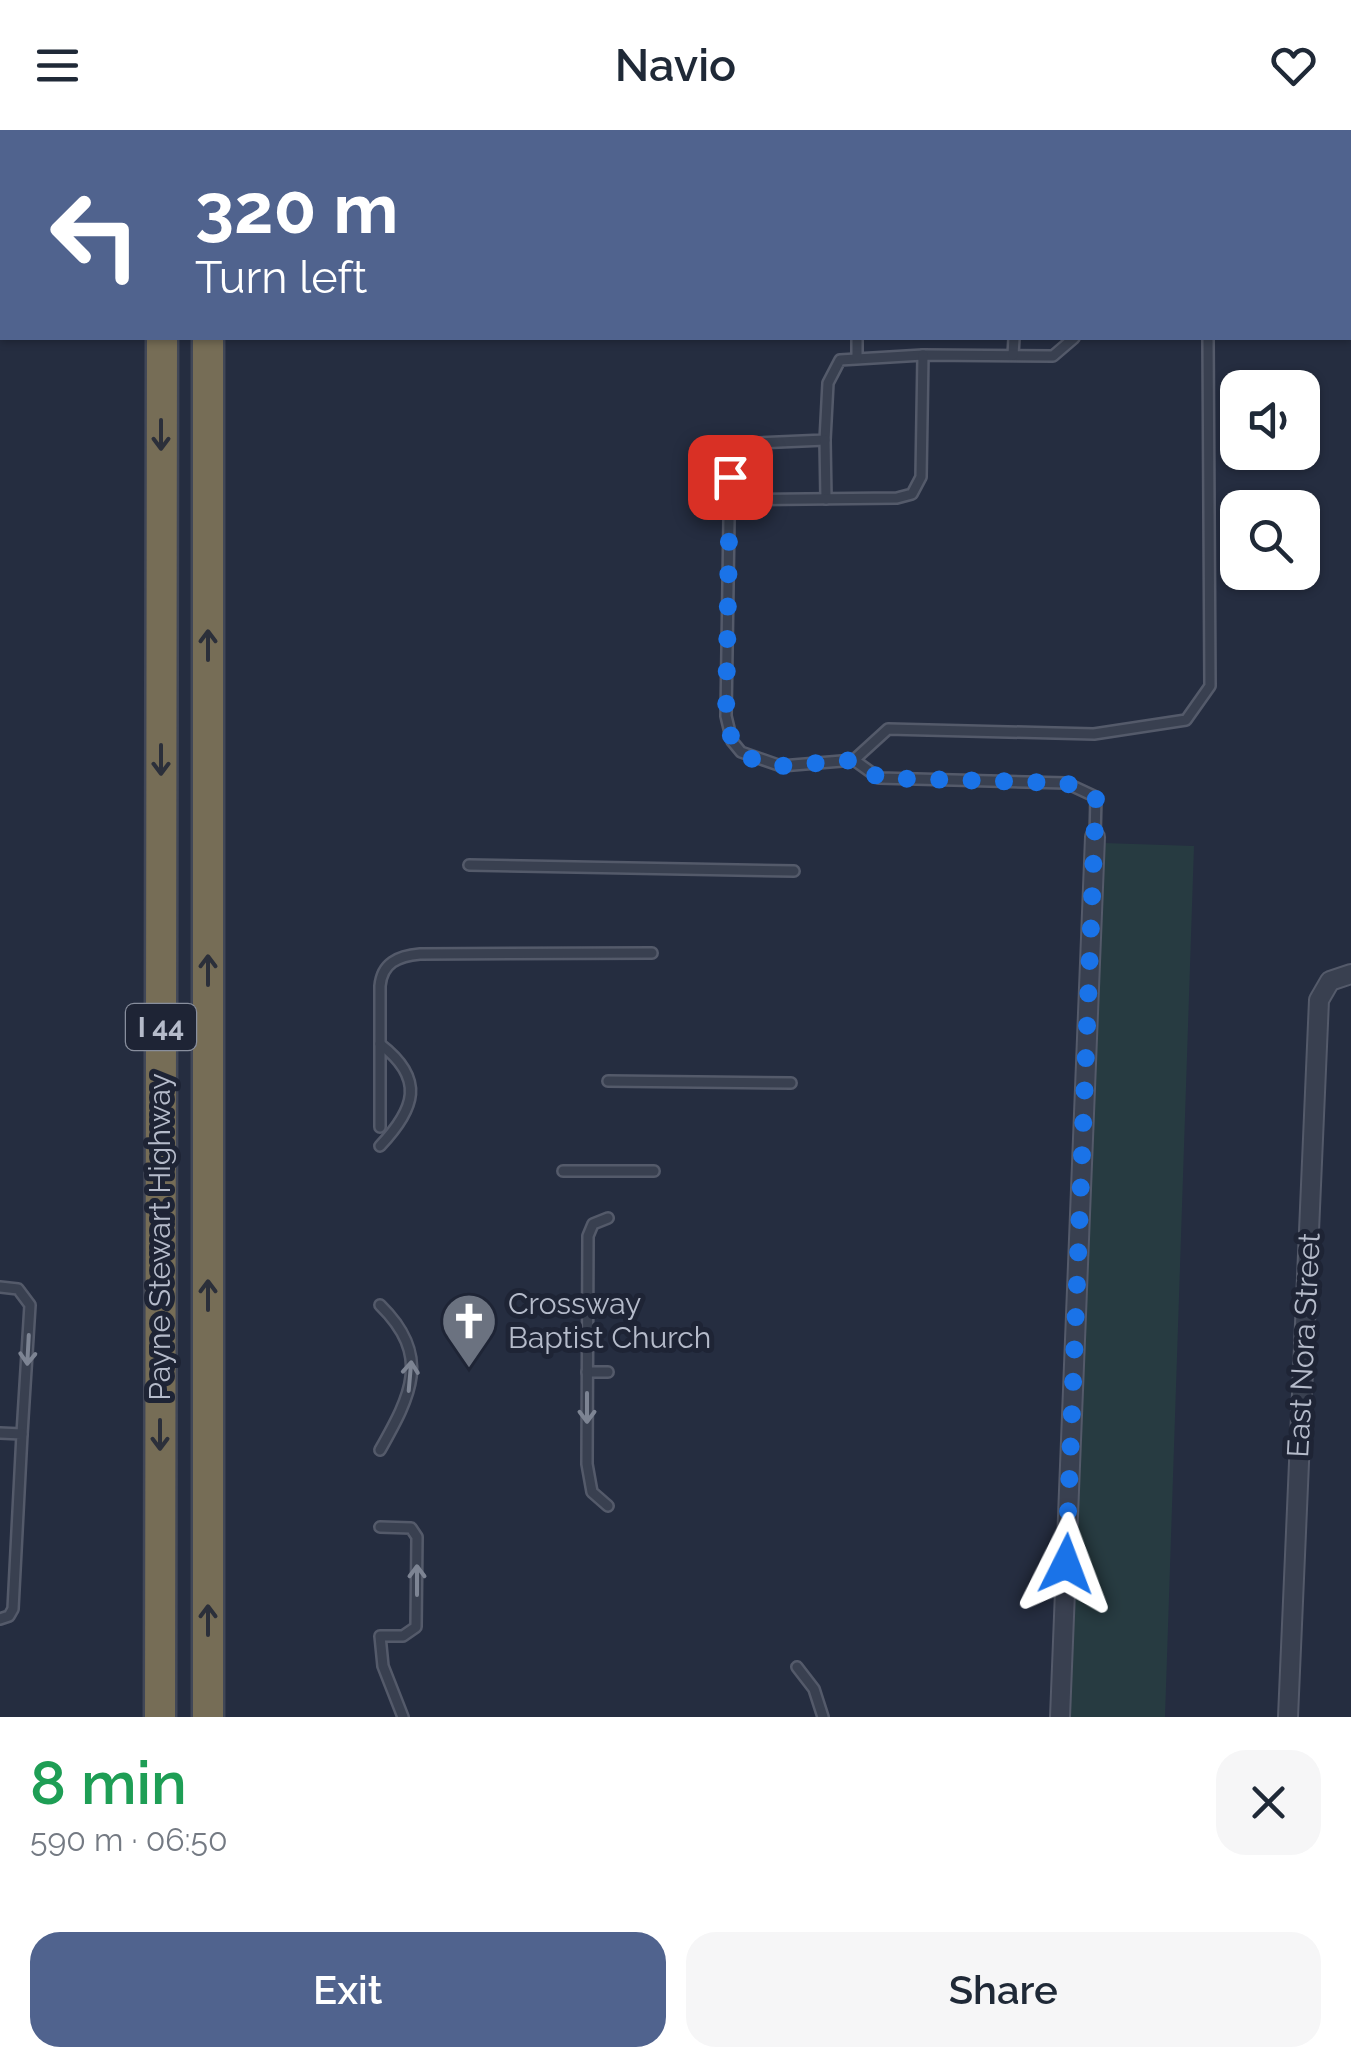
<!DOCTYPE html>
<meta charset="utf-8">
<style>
body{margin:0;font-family:Raleway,sans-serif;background:#f6f6f7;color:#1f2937;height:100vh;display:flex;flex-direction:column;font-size:38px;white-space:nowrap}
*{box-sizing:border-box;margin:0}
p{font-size:32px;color:#747a83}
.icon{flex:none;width:55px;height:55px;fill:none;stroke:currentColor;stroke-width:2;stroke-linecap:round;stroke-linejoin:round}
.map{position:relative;height:1587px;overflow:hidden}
.panel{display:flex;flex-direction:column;background:#fff;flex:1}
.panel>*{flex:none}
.hud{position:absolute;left:0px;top:0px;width:1352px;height:210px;box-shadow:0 2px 8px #0004;background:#50638e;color:#fff;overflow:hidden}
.controls{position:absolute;left:1220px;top:240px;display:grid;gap:20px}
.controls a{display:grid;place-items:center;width:100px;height:100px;border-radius:20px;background:#fff;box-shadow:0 2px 8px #0004;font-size:50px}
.pin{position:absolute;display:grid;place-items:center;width:85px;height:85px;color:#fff;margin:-42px;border-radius:20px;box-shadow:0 5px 15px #0006}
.me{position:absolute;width:110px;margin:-55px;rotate:3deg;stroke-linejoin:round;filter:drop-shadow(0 0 8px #0008)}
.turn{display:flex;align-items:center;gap:35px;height:210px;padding:0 30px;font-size:45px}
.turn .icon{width:130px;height:130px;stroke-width:2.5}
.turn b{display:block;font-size:70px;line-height:85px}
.round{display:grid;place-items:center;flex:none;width:105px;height:105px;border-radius:30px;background:#f6f6f7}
.overview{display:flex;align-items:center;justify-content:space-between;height:170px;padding:0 30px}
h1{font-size:60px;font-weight:600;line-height:75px;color:#1e9e55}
.action{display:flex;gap:20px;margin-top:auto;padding:20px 30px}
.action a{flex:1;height:115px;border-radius:30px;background:#50638e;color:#fff;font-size:40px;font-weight:600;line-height:115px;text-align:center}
.action a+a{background:#f6f6f7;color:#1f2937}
header{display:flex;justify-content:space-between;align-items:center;height:130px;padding:0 30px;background:#fff;font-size:45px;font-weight:600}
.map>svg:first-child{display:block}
.green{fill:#273b41}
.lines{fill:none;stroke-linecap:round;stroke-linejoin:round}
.lane-casing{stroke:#545a6a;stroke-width:14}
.street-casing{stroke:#545a6a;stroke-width:22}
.highway-casing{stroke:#414757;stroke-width:35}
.lane{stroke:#394050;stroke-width:9}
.street{stroke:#394050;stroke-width:18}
.highway{stroke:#766d56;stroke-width:30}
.oneway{stroke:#2b2f3a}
.oneway2{stroke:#7d8493}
.route{stroke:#1a73e8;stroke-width:18;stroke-dasharray:0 32.4}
.labels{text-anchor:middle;stroke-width:10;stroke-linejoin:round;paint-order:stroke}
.shield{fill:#1e2435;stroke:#888e9d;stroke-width:2.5}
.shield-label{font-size:28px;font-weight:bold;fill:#b5bbca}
.street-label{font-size:30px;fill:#b5bbca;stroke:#1e2435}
.poi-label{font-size:30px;fill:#b5bbca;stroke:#1e2435;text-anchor:start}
</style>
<header><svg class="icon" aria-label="menu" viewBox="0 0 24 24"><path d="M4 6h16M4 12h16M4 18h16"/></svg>Navio<svg class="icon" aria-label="heart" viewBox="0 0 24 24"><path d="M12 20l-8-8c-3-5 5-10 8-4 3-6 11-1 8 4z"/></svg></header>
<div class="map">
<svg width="1351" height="1587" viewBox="0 0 1351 1587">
<rect width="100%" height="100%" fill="#252d40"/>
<polygon class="green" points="1104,713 1194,716 1165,1587 1070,1587"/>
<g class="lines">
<g class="lane-casing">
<g id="lane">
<polyline points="1206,0 1206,2"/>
<polyline points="862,2 862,0"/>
<polyline points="1018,2 1018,0"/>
<polyline points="1074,208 1053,226 923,225 840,230 828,253 825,310 737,314 730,323 726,586 732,611 741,622 781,636 854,630 888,599 1094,604 1186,590 1210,556 1208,208"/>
<polyline points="1013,225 1014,208"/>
<polyline points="857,227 857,208"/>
<polyline points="825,310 826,369"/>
<polyline points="729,370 897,368 912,364 921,347 923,225"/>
<polyline points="854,630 879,648 1066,653 1096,667 1095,707"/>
<polyline points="469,735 794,741"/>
<path d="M380,914C426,949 415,979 380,1016"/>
<polyline points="608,951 791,953"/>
<path d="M380,997V856C382,833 398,826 420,824L652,823"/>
<polyline points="563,1041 654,1041"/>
<polyline points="0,1157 18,1159 30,1175 22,1304"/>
<path d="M380,1175C432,1226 411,1265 380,1320"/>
<polyline points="587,1242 608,1242"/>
<polyline points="0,1303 22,1304 13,1479 9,1486 0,1489"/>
<polyline points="608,1376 592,1362 587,1334 588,1106 593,1094 608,1088"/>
<polyline points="380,1397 411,1398 417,1407 416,1497 403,1506 380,1506 383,1536 403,1587"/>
<polyline points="797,1537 814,1559 823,1587"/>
</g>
</g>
<g class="street-casing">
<g id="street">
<polyline points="1060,1587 1095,707"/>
<polyline points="1288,1587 1319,870 1330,851 1351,844"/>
</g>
</g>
<g class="highway-casing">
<g id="highway">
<polyline points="161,0 161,2"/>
<polyline points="209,2 209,0"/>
<polyline points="160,1587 162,208"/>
<polyline points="208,1587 208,208"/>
</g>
</g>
<use href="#lane" class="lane"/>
<use href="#street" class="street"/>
<use href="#highway" class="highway"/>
</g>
<defs><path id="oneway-shaft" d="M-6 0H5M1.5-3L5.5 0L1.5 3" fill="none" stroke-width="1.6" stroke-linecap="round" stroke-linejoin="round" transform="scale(2.5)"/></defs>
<g class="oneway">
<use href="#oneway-shaft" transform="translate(161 305) rotate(90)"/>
<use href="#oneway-shaft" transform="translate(208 515) rotate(-90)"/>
<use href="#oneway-shaft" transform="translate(161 630) rotate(90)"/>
<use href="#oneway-shaft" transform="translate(208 840) rotate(-90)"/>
<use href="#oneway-shaft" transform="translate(208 1165) rotate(-90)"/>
<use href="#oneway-shaft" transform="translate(160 1305) rotate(90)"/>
<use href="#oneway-shaft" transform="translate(208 1490) rotate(-90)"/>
</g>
<g class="oneway2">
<use href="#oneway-shaft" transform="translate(28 1220) rotate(93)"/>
<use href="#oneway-shaft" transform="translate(410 1246) rotate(-85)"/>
<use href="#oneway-shaft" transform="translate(587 1278) rotate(90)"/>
<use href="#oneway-shaft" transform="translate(417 1450) rotate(-90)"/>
</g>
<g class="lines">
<polyline class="route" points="730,347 726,586 732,610 741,622 754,630 781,636 854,630 879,648 1066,653 1096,667 1066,1434"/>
</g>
<defs>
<g id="church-pin" transform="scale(2.875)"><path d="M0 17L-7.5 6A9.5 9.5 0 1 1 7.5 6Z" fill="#6b7280" stroke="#1e2435"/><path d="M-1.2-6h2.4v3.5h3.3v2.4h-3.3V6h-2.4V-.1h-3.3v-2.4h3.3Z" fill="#fff"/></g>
</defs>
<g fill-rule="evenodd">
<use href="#church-pin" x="469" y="1191"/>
</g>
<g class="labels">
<rect class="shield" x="126" y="874" width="70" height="46" rx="8"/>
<g class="shield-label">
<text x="161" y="907">I 44</text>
</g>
<g class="street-label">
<text transform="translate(160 1107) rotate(-90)" y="10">Payne Stewart Highway</text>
<text transform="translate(1304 1215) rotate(-87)" y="10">East Nora Street</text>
</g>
<g class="poi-label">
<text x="508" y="1184">Crossway<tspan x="508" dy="34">Baptist Church</tspan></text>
</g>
</g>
</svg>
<div class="controls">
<a><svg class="icon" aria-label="sound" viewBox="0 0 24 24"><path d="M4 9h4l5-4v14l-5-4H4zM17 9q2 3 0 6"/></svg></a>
<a><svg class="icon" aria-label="search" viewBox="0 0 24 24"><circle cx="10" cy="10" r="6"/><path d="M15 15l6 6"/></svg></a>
</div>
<div class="pin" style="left:730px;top:347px;background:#d93025"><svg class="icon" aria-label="arrive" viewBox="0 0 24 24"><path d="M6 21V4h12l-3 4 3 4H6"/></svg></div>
<svg class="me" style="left:1066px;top:1434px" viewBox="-20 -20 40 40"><path d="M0-17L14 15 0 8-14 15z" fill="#1a73e8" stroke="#fff" stroke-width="4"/></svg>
<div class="hud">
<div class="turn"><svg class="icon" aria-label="left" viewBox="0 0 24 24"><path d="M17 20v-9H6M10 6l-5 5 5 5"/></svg><div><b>320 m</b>Turn left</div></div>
</div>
</div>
<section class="panel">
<div class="overview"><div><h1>8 min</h1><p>590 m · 06:50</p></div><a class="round"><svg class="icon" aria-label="close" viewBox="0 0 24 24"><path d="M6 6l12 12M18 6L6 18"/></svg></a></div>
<div class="action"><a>Exit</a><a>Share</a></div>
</section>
